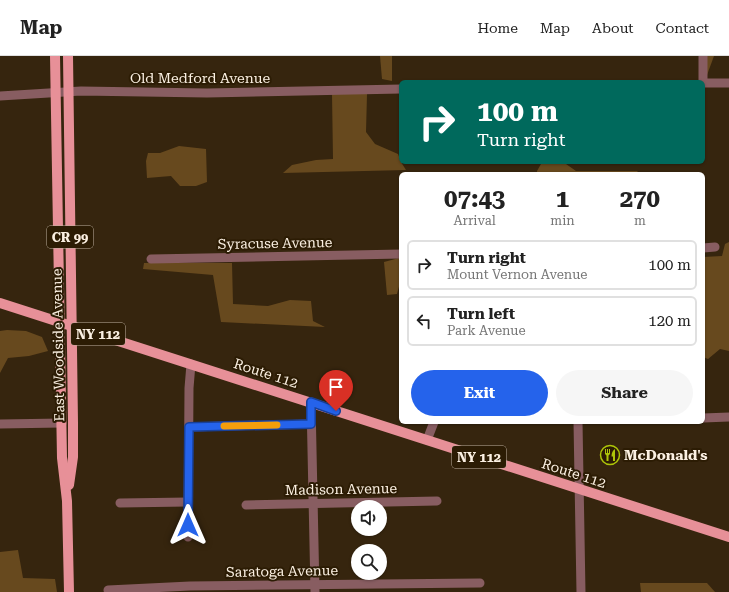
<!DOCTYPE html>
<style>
body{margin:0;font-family:"Roboto Serif",serif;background:#f6f6f6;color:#222;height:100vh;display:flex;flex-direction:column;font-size:15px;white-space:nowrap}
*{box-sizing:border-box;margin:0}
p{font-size:13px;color:#767676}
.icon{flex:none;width:22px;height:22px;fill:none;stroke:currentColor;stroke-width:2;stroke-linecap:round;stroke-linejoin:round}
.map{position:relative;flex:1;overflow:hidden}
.drawer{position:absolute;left:399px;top:116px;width:306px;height:252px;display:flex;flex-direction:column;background:#fff;border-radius:6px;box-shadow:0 1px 3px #0004}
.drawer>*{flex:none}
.hud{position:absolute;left:399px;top:24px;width:306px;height:84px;border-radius:6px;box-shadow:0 1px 3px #0004;background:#00695c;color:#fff;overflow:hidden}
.tools{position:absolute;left:351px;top:444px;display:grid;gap:8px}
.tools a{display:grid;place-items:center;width:36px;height:36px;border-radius:50%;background:#fff;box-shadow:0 1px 3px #0004;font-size:20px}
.pin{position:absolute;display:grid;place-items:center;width:34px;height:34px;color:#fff;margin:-41px -17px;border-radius:50% 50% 50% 0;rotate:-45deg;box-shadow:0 0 4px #0007}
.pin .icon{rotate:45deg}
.me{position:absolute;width:44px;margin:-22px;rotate:0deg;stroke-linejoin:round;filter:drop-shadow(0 0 3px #0008)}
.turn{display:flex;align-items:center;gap:14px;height:84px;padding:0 12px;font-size:18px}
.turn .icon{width:52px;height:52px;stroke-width:2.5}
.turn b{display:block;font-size:28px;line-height:34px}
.eta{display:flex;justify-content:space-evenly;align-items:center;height:68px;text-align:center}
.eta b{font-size:24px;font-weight:700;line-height:28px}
.action{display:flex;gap:8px;margin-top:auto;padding:8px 12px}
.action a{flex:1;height:46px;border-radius:24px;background:#2563eb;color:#fff;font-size:16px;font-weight:700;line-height:46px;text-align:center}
.action a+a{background:#f6f6f6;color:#222}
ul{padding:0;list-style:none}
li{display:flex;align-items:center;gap:12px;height:50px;margin:0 8px 6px;padding:0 4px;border:2px solid #e0e0e0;border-radius:6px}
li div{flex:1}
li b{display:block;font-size:15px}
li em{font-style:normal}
header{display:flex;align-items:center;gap:24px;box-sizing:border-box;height:56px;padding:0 20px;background:#fff;border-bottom:1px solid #e0e0e0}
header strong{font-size:19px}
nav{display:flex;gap:22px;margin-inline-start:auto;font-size:14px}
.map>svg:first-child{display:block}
.green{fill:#67491e}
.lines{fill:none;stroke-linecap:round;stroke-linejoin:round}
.minor{stroke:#885d61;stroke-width:9}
.major{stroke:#e79098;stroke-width:10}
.route-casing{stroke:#184099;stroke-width:10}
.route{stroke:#2563eb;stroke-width:7}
.slow{stroke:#f59e0b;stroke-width:7}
.labels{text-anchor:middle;stroke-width:4;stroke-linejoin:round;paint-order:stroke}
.shield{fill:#2c1c04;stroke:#bdb09f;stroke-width:1}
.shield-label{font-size:13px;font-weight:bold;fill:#fbf0e2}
.street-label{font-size:14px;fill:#fbf0e2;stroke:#2c1c04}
.poi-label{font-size:14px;font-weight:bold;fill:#fbf0e2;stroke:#2c1c04;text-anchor:start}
</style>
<header>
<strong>Map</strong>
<nav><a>Home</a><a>Map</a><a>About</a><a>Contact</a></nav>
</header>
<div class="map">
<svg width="729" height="536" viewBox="0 0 729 536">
<rect width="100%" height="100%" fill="#36250e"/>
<g class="green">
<polygon points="380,0 392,0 392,25 382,23"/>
<polygon points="707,0 714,0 707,19"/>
<polygon points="332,38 367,38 366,76 375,88 398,98 401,106 406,114 283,117 292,109 316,104 333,103"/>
<polygon points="179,90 206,93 207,126 196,130 180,130 171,120 147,122 146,105 148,97 160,97"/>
<polygon points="547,106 560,106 566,108 576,115 637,115 640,118 537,118 537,115 541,108"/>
<polygon points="729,186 729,295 720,293 708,303 703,301 703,201 722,200 725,188"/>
<polygon points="399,202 401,202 401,223 397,238 387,239 384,206"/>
<polygon points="144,207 232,207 233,248 268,250 290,244 311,245 313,265 325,271 221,266 213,219 143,213"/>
<polygon points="7,274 26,275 42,281 48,295 29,300 8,302 0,317 0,275"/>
<polygon points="18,494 23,522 55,523 57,536 0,536 0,496"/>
<polygon points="640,527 707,527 715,536 641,536"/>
</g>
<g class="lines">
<g class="minor">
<polyline points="703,0 703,26"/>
<polyline points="703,27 729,27"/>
<polyline points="0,40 81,35 207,37 401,33"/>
<polyline points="703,192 715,191"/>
<polyline points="151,203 401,198"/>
<polyline points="311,346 315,536"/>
<polyline points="703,362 729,361"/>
<polyline points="578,366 581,536"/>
<polyline points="0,368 62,367"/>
<polyline points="189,371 311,368"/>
<polyline points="427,384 434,366"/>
<polyline points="120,447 188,446"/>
<polyline points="246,449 437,445"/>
<polyline points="188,481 189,332 191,308"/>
<polyline points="108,534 190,530 480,527"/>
</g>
<g class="major">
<polyline points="55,0 62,402 67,445 69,536"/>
<polyline points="68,0 73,366 73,401 69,429"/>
<polyline points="0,247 729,481"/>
</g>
</g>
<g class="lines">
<g class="route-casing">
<polyline id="route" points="188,469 189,371 311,368 311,346 336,355"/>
</g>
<use href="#route" class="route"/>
<polyline class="slow" points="224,370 277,369"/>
</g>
<defs>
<g id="restaurant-ring" transform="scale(1)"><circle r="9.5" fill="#2c1c04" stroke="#aec509" stroke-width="1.5"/><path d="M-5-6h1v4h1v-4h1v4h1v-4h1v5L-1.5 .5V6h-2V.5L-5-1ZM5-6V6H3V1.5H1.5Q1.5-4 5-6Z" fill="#aec509"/></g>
</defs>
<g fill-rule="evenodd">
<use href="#restaurant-ring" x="610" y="399"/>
</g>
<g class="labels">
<g class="shield">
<rect x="47" y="170" width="46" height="22" rx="3"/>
<rect x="71" y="267" width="54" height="22" rx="3"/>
<rect x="452" y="390" width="54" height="22" rx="3"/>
</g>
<g class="shield-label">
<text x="70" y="186">CR 99</text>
<text x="98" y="283">NY 112</text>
<text x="479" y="406">NY 112</text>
</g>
<g class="street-label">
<text x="200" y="27">Old Medford Avenue</text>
<text transform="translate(275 187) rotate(-1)" y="5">Syracuse Avenue</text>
<text transform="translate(58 289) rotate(-91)" y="5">East Woodside Avenue</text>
<text transform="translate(266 317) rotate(18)" y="5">Route 112</text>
<text transform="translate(574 417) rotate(18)" y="5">Route 112</text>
<text transform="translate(341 433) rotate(-1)" y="5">Madison Avenue</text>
<text transform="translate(282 515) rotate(-1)" y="5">Saratoga Avenue</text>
</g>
<g class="poi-label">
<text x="624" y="404">McDonald's</text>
</g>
</g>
</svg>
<div class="tools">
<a><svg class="icon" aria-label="sound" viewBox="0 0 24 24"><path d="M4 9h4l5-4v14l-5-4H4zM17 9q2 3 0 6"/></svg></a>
<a><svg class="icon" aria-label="search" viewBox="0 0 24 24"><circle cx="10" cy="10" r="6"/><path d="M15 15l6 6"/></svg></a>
</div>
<div class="pin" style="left:336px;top:355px;background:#d93025"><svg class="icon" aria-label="arrive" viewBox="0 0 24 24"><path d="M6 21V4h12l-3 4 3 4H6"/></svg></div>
<svg class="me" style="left:188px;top:469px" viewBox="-20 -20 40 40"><path d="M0-17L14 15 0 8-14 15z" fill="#2563eb" stroke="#fff" stroke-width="4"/></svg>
<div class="hud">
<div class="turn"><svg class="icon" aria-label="right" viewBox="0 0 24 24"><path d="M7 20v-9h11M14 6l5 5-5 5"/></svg><div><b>100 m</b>Turn right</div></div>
</div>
<section class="drawer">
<div class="eta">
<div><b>07:43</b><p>Arrival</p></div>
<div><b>1</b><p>min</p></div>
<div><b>270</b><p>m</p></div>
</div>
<ul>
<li><svg class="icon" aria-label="right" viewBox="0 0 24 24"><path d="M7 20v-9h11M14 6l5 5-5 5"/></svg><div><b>Turn right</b><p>Mount Vernon Avenue</p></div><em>100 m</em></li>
<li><svg class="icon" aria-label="left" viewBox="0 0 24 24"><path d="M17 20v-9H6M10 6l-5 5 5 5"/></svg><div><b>Turn left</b><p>Park Avenue</p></div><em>120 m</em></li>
</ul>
<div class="action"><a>Exit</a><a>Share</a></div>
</section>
</div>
